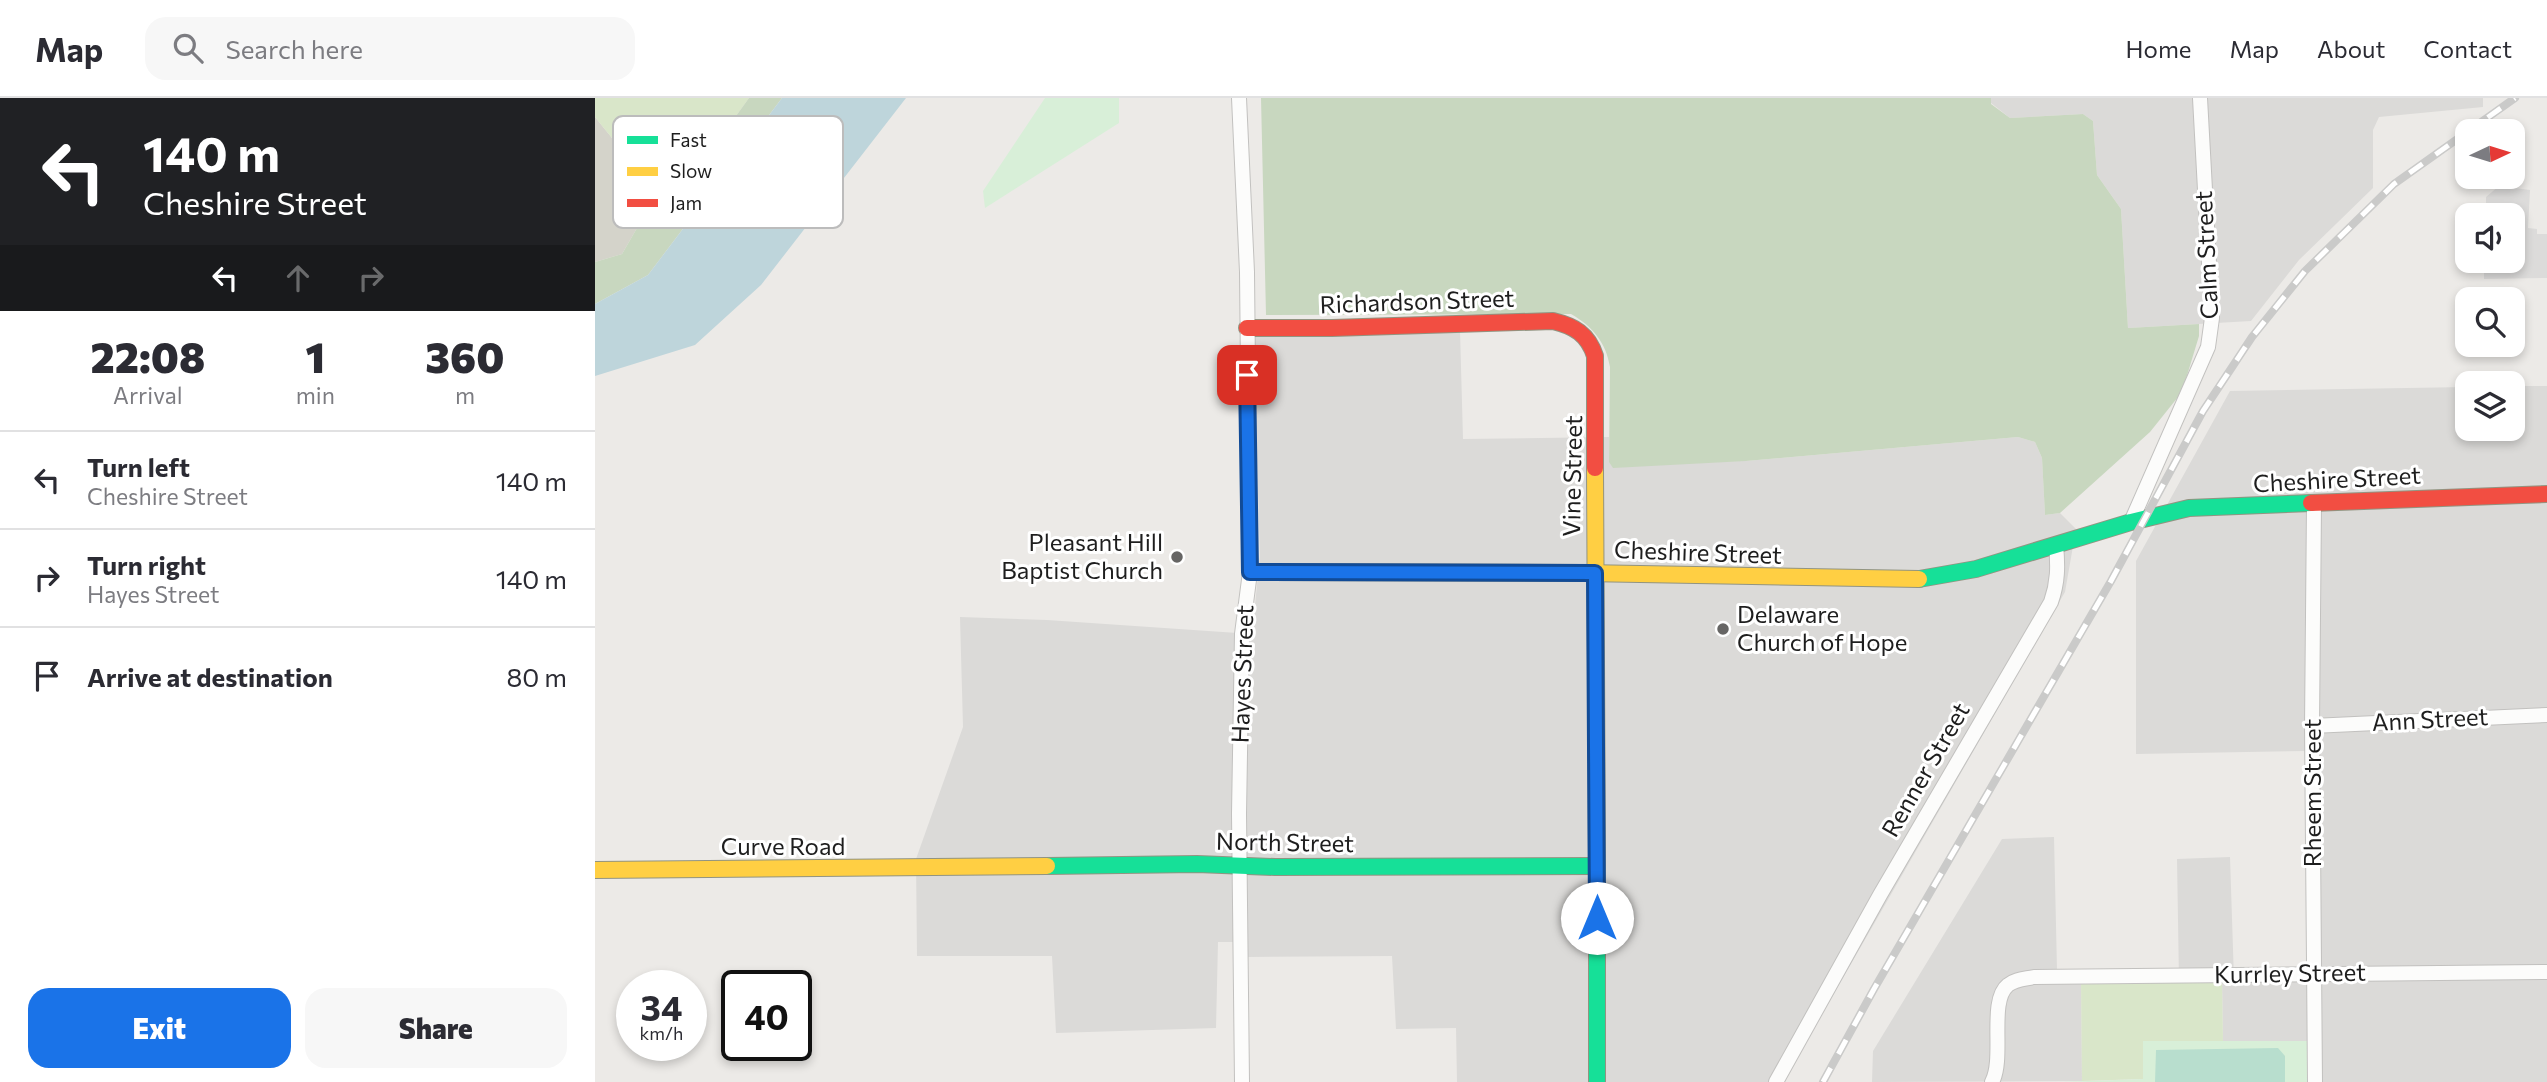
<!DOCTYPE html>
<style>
body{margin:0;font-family:Commissioner,sans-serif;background:#f7f7f7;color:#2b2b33;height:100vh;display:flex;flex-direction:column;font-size:26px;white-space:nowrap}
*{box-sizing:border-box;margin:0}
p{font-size:23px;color:#7c7c81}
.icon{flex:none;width:38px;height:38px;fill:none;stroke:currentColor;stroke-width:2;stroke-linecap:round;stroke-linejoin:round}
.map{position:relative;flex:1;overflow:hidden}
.details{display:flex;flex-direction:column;background:#fff;width:595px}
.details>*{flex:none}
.guide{background:#202124;color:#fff;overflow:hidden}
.needle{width:46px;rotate:86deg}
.tools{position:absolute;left:1860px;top:21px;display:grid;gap:14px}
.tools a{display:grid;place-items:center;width:70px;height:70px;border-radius:14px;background:#fff;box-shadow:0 4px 10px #0003;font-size:35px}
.speed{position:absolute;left:21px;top:872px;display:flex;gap:14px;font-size:35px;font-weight:700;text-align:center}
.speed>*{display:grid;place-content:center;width:91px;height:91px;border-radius:50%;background:#fff;box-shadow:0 4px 10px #0003;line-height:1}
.speed small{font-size:18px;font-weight:400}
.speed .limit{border:4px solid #111;border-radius:10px;background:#fff;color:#111}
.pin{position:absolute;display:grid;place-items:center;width:60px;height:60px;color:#fff;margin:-30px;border-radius:14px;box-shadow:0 4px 10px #0006}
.me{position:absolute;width:77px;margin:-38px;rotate:0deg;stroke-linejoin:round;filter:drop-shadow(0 0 5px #0008)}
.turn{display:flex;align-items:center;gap:24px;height:147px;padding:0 28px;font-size:32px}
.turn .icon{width:91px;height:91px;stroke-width:2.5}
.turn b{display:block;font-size:49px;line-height:60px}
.lanes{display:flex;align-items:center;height:66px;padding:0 28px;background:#0003;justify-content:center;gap:35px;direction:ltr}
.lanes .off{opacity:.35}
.eta{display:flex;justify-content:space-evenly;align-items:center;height:119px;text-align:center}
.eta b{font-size:42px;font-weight:800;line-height:49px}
.button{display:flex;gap:14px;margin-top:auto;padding:14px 28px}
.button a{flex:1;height:80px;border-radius:21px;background:#1a73e8;color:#fff;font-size:28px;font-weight:800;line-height:80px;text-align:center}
.button a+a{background:#f7f7f7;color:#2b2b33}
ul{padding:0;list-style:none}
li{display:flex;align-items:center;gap:21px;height:98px;padding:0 28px;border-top:2px solid #e1e1e2}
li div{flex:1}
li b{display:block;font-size:26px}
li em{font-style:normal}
header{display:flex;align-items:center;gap:42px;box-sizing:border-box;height:98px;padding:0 35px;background:#fff;border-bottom:2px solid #e1e1e2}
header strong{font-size:33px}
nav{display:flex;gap:38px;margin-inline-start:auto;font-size:24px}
.search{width:490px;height:63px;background:#f7f7f7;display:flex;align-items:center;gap:18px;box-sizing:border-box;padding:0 24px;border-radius:21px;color:#7c7c81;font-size:26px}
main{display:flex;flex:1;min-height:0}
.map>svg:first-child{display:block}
.residential{fill:#dbdad8}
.construction{fill:#d4d3ca}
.grass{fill:#d9e6c9}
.forest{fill:#c8d7bf}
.park{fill:#d8efd8}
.pitch{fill:#b8dece}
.parking{fill:#dcdbda}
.water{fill:#bed5db}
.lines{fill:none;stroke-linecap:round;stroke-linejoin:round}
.street-casing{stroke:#c2c1bf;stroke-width:16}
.fast-casing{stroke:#929481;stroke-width:18}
.slow-casing{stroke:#929481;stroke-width:18}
.jam-casing{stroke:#929481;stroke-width:18}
.street{stroke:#fcfcfb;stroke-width:14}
.fast{stroke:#16e098;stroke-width:16}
.slow{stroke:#ffcf43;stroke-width:16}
.jam{stroke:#f24e42;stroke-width:16}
.rail-casing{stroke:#cacac9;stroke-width:8}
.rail{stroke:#fff;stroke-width:5;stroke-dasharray:16;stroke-linecap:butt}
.route-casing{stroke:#114b97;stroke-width:18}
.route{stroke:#1a73e8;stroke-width:12}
.poi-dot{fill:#666564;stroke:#fff;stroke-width:2.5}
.labels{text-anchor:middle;stroke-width:6;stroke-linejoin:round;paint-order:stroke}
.street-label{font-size:24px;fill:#1e1e1e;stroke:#fff}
.poi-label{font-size:24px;fill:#1e1e1e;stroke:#fff;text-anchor:end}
.key{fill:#fff;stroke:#bcbcbc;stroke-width:2}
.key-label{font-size:19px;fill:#1e1e1e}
</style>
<header>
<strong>Map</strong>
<div class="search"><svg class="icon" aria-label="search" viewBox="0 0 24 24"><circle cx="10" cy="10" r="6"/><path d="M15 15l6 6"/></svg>Search here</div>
<nav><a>Home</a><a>Map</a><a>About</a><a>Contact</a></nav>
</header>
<main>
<section class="details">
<div class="guide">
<div class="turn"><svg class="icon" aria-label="left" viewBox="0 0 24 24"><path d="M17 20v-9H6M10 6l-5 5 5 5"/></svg><div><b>140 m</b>Cheshire Street</div></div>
<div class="lanes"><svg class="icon" aria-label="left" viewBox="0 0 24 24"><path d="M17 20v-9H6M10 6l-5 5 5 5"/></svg><svg class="icon off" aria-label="ahead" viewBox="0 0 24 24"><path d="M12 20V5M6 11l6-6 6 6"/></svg><svg class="icon off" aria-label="right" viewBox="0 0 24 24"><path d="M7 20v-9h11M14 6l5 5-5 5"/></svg></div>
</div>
<div class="eta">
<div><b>22:08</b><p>Arrival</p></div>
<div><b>1</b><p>min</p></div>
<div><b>360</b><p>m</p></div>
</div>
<ul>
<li><svg class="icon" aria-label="left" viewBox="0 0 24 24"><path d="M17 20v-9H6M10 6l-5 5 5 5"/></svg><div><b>Turn left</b><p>Cheshire Street</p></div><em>140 m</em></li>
<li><svg class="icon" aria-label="right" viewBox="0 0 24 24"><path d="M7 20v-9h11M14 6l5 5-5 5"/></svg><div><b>Turn right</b><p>Hayes Street</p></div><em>140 m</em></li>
<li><svg class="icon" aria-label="arrive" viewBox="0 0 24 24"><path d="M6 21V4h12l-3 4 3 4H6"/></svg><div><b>Arrive at destination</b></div><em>80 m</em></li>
</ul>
<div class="button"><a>Exit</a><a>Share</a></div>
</section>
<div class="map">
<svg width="1952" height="984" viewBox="0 0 1952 984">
<rect width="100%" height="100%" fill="#eceae7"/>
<g class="residential">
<polygon points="1396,0 1888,0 1888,9 1784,19 1778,32 1778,90 1704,162 1656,223 1533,230 1526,111 1502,77 1498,23 1488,16 1415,20 1396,5"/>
<polygon points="865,233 868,341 1014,339 1014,364 1151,363 1423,339 1440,344 1447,360 1450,417 1465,415 1481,431 1470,494 1188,984 862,984 861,930 801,931 797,858 653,859 652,844 623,844 621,930 461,935 457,858 322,858 321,761 368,629 365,519 452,522 657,536 665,458 658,237"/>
<polygon points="1918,288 1952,288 1952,984 1713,984 1712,943 1628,943 1627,882 1584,883 1582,761 1635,759 1639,882 1711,881 1711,653 1541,656 1541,463 1635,293 1872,289 1872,331 1918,331"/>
<polygon points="1459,739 1462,872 1486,872 1487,983 1277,984 1278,953 1407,741"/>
</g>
<polygon class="construction" points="0,19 42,71 42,130 27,156 0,164"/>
<g class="grass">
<polygon points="0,0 154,0 115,54 42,71 0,19"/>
<polygon points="1627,882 1628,943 1548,943 1548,981 1487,983 1486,884"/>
</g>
<g class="forest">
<polygon points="154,0 187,0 53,177 0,206 0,164 27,156 42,130 42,71 115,54"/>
<path d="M666,0H1396V6L1415,20L1488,16L1498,23L1502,77L1526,111L1533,230L1604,226V238L1587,294L1555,334L1465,415L1450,417L1447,360L1440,344L1423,339L1151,363L1018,370L1014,364L1015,269C1011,244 997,228 976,216L671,217Z"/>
</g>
<g class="park">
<polygon points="450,0 524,0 524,25 390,110 388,93"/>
<polygon points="1548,943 1712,943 1713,984 1467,984 1548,981"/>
</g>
<polygon class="pitch" points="1683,950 1690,958 1690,984 1560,984 1561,952"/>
<polygon class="parking" points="1904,88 1935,92 1933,130 1942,131 1942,136 1952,136 1952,180 1889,181 1889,163 1918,163 1918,117 1891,117 1891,99"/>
<polygon class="water" points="187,0 311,0 166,187 100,247 0,278 0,206 53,177"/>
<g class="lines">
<g class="street-casing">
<g id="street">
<polyline points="644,0 652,174 655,474 647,536 644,716 647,984"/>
<polyline points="1719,407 1717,628 1720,984"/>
<polyline points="1536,424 1613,249 1617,220 1605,0"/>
<polyline points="1717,628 1952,617"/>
<path d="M1181,984L1285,797L1456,504C1463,484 1463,468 1461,447"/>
<path d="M1397,984C1410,960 1393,903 1413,887C1420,881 1430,881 1439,879L1952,874"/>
</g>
</g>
<g class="fast-casing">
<g id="fast">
<polyline points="655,474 989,475"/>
<polyline points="1324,481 1381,471 1536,424 1594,410 1716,405"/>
<polyline points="1002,760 1002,984"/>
<polyline points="452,768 602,766 680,769 1002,768"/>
</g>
</g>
<g class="slow-casing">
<g id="slow">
<polyline points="1000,370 1002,760"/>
<polyline points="989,475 1324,481"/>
<polyline points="0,772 452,768"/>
</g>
</g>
<g class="jam-casing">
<g id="jam">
<path d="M652,230H737L958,223C979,228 993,236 1000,258V370"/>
<polyline points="1716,405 1952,396"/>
</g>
</g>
<use href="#street" class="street"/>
<use href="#fast" class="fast"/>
<use href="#slow" class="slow"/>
<use href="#jam" class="jam"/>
<g class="rail-casing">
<polyline id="rail" points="1228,984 1279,891 1516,483 1608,313 1657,239 1710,173 1799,86 1920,0"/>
</g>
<use href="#rail" class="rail"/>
</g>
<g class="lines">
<g class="route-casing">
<polyline id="route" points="652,277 655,474 1000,475 1002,820"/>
</g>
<use href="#route" class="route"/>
</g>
<g class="poi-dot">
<circle cx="582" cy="459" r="7"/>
<circle cx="1128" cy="531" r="7"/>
</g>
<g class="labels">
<g class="street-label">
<text transform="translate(1612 157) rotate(-93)" y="8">Calm Street</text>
<text transform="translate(822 204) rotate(-2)" y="8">Richardson Street</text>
<text transform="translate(978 378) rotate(-89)" y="8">Vine Street</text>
<text transform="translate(1742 382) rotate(-3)" y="8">Cheshire Street</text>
<text transform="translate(1103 455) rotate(2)" y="8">Cheshire Street</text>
<text transform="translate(648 576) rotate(-88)" y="8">Hayes Street</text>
<text transform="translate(1835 622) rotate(-3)" y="8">Ann Street</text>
<text transform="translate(1331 672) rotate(-60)" y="8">Renner Street</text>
<text transform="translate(1718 695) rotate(-90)" y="8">Rheem Street</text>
<text transform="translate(690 745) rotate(1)" y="8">North Street</text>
<text x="188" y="757">Curve Road</text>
<text transform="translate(1695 876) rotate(-1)" y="8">Kurrley Street</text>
</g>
<g class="poi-label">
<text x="568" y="453">Pleasant Hill<tspan x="568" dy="28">Baptist Church</tspan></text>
<text x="1142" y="525" text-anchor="start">Delaware<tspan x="1142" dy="28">Church of Hope</tspan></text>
</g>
</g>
<rect x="18" y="18" width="230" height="112" rx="10" class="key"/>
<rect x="32" y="38" width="31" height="8" fill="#16e098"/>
<rect x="32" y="69" width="31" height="9" fill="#ffcf43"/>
<rect x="32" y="101" width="31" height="8" fill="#f24e42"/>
<g class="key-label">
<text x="75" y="49">Fast</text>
<text x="75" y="80">Slow</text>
<text x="75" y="112">Jam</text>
</g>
</svg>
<div class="tools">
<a><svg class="needle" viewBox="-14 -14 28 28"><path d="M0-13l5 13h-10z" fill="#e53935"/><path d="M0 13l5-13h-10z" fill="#7c7c81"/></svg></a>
<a><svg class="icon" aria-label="sound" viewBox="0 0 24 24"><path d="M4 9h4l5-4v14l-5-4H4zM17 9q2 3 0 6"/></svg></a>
<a><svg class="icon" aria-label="search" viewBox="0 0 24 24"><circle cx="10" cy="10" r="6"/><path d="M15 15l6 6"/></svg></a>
<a><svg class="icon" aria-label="layers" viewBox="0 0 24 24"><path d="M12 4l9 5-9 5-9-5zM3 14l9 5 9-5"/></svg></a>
</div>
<div class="speed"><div>34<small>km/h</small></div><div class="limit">40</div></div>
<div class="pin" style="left:652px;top:277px;background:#d93025"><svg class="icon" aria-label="arrive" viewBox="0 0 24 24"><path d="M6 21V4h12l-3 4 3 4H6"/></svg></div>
<svg class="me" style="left:1002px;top:820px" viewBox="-20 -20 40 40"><circle r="19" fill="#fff"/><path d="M0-13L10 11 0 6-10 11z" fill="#1a73e8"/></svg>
</div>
</main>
